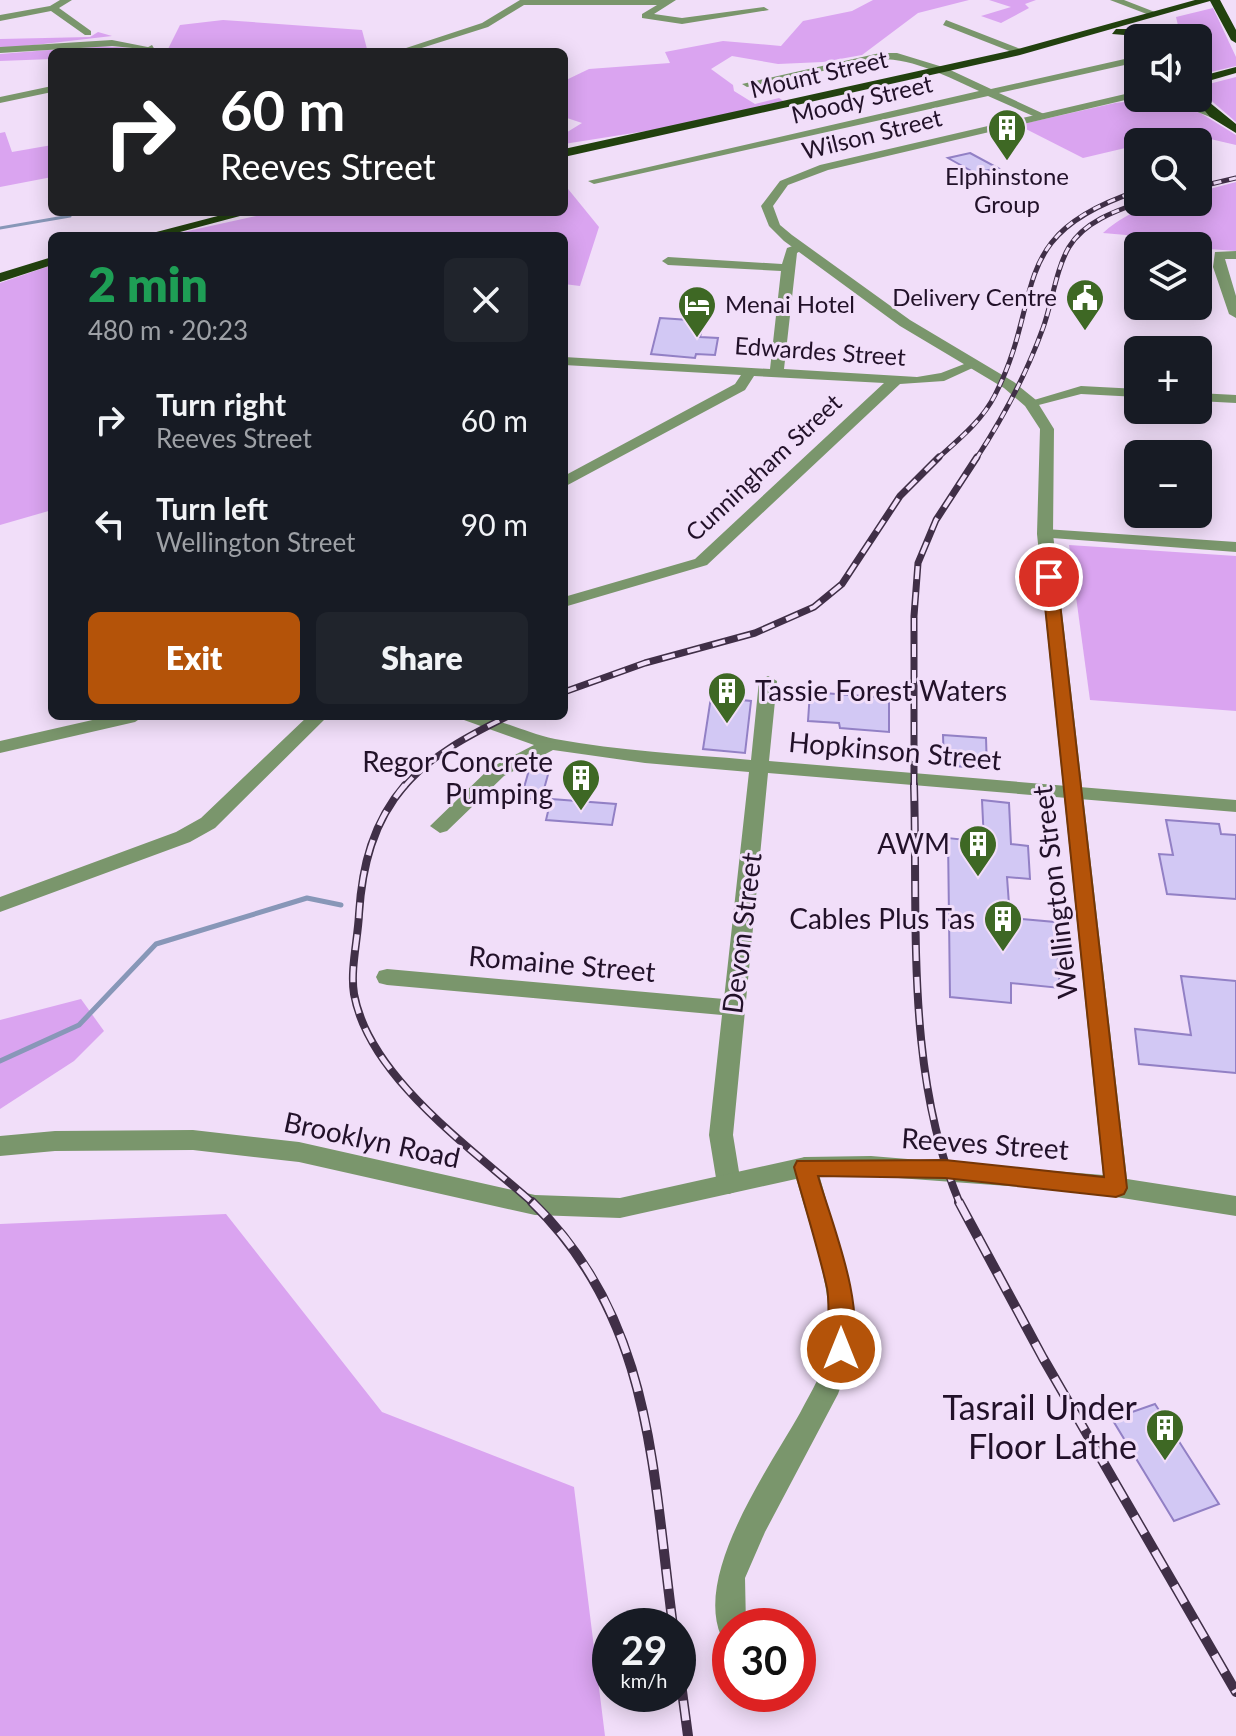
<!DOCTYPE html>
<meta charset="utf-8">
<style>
body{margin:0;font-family:Lato,sans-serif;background:#20242c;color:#f1f3f6;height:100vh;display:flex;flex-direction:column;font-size:30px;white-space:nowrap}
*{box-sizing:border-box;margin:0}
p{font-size:26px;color:#9ea1a6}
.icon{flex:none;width:44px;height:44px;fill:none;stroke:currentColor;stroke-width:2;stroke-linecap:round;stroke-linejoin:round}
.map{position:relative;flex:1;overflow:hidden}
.drawer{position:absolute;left:48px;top:232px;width:520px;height:488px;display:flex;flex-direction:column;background:#171b24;border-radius:12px;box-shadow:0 4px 20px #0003}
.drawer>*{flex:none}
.top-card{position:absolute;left:48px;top:48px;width:520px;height:168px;border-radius:12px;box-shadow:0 4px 20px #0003;background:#202124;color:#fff;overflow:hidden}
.controls{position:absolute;left:1124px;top:24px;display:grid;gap:16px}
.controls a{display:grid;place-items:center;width:88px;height:88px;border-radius:12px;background:#171b24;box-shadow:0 4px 20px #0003;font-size:40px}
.speed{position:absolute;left:592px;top:1608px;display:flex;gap:16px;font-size:40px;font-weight:700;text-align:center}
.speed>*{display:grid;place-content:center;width:104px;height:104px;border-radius:50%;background:#171b24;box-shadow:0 4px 20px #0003;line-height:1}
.speed small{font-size:20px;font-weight:400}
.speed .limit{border:12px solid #d22;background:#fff;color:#111}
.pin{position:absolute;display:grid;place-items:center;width:68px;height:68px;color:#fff;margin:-34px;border:4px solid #fff;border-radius:50%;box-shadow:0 2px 8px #0007}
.me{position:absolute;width:88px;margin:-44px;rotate:0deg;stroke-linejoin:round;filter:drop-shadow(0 0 6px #0008)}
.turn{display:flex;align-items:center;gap:28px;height:168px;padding:0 40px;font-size:36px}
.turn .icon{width:104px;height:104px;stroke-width:2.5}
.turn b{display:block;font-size:56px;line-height:68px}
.round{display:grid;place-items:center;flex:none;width:84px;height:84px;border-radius:12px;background:#20242c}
.headline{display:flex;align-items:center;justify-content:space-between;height:136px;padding:0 40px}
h1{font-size:48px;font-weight:800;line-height:60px;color:#1e9e55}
.primary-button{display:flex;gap:16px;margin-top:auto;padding:16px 40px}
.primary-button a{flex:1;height:92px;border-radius:12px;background:#b45309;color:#fff;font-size:32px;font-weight:800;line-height:92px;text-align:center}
.primary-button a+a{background:#20242c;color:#f1f3f6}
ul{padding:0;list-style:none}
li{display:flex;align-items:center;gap:24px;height:104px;padding:0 40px}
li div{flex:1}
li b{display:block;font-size:30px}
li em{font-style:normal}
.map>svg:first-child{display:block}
.green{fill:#daa4f0}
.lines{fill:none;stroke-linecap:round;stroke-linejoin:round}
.stream-far1{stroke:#8897b8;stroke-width:3}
.stream{stroke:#8897b8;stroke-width:5}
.building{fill:#d2c8f4;stroke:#9280c5;stroke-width:2}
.minor{fill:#7a966c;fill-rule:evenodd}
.tertiary{fill:#7a966c;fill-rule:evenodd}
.trunk{fill:#22410f;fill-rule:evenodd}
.rail-far3-casing{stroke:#402f47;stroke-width:5}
.rail-far2-casing{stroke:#402f47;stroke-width:7}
.rail-far1-casing{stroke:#402f47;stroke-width:8}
.rail-casing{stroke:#402f47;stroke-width:10}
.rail-far3{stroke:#f1def9;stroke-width:3;stroke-dasharray:8;stroke-linecap:butt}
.rail-far2{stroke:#f1def9;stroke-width:4;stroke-dasharray:13;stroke-linecap:butt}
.rail-far1{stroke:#f1def9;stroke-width:5;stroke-dasharray:16;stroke-linecap:butt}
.rail{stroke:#f1def9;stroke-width:7;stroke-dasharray:20;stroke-linecap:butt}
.route{fill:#b45309;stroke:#753606;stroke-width:2}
.labels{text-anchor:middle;stroke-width:6;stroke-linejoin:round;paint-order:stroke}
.far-street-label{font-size:24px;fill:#221129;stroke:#f1def9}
.far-poi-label{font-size:24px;fill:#221129;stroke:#f1def9}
.poi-label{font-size:28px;fill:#221129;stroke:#f1def9;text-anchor:end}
.street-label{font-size:28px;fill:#221129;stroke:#f1def9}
.near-poi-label{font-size:34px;fill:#221129;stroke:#f1def9;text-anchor:end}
</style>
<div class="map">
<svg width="1236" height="1736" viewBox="0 0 1236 1736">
<rect width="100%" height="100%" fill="#f1def9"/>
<g class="green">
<polygon points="873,0 969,0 918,13 862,55 823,62 778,64 732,56 711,69 733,85 734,91 755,104 779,98 785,102 665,128 564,144 564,134 582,123 564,117 564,81 589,69 670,63 665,52 723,41 781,46 803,21 852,11"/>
<polygon points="989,0 1036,0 1025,4 1029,8 1001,23 981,16 1011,7"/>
<polygon points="1213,8 1236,57 1236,66 1198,75 1198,53 1210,51 1198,43 1198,38 1181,38 1176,17"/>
<polygon points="223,20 362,30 367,49 178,52 168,49 180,25"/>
<polygon points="98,32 112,36 0,49 0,39 90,37"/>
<polygon points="98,46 134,48 137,51 52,52 52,59 0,61 0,54"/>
<polygon points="1236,77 1236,122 1207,97 1201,86"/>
<polygon points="1160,98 1189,106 1236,135 1236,145 1189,134 1138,142 1138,145 1083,158 1018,125 1115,103"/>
<polygon points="5,132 12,152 52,145 52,177 0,187 0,133"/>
<path d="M1236,182V251L1209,249L1206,242L1103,233C1132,207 1159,202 1198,202V192Z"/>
<polygon points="564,184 599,227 580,286 564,284 564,236 165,236 274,212 564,212"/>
<polygon points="52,265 52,510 0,525 0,283"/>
<polygon points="1069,545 1236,556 1236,711 1090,700"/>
<polygon points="81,999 104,1031 74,1061 0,1109 0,1020"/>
<polygon points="226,1214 382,1412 574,1487 605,1736 0,1736 0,1224"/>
</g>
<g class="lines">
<polyline class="stream-far1" points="0,228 70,216"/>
<polyline class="stream" points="0,1061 79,1025 156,944 307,898 341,905"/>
</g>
<g class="building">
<polygon points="970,153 998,168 975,173 948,158"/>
<polygon points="660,318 704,321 700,337 718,338 715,355 696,354 695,358 651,354"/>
<polygon points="810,692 889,698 889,732 840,728 839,723 808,721"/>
<polygon points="711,697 751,701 745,753 703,749"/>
<polygon points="943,735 986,738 987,769 944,765"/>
<polygon points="529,770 549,771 541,800 521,798"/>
<polygon points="551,799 616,804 612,825 546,820"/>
<polygon points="982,800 1009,803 1011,844 1028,846 1030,879 1007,877 1010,918 1055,922 1060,988 1011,983 1011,1003 950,997 948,838 984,842"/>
<polygon points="1166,820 1219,824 1221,834 1236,835 1236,899 1167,894 1159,854 1173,855"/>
<polygon points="1181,976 1236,981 1236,1073 1139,1064 1135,1029 1191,1035"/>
<polygon points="1155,1404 1219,1504 1174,1521 1112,1419"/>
</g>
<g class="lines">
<g class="minor">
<polygon points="60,0 72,0 59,8 91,31 91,35 85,35 51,11 0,21 0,15 50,6"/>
<polygon points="520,0 676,0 654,14 682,18 764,7 769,10 682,24 642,18 642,14 657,5 524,5 488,27 409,52 394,52 482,23"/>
<polygon points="1110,0 1124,0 1160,14 1152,16"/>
<polygon points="946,20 1023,50 1025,52 1017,54 943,25"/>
<polygon points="152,45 155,50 139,52"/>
<path d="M880,53H897L946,68L991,89L1138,56V62L999,93L1044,114V118L1040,119L988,96L594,184L588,181L979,91C947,77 916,59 880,59L747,87L742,84Z"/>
<polygon points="52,86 52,92 0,103 0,97"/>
<polygon points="801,243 807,247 797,253 784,369 917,377 941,373 972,361 979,365 944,381 900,384 707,565 564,607 564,597 695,559 884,383 754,376 745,390 564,487 564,476 735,384 741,375 564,365 564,357 770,369 781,271 668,265 662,261 668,257 782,264 787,248"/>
<polygon points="1236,251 1236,259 1225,259 1236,296 1236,318 1229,314 1213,267 1215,252"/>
<polygon points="1081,386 1138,389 1138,397 1081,394 1031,407 1024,403"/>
<polygon points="1198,393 1236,395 1236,403 1198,401"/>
<polygon points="1045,529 1236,542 1236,552 1039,537 1039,531"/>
<path d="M768,676L777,681L769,761L1236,800V812L768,773L733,1135L741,1184L737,1191L729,1194L721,1191L717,1184L709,1135L722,1015L387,985L379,983L376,977L379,971L387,969L724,999L749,772L645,763L553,750L504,776L447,831L440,833L430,826L490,768L534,745L464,720L461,716C500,716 520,732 555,739C619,751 686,754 751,760L759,681Z"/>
<polygon points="110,716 144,716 135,722 0,753 0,741"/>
<polygon points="308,716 328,716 215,828 190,842 0,912 0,897 176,832 201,818"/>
<path d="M805,1157L813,1160L817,1167L851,1289L856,1321L854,1349L838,1394L765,1532L745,1578L746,1626H730V1640L721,1636C694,1573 769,1468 800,1413C811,1392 825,1370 828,1346C836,1291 807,1221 793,1167L797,1160Z"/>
</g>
<g class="tertiary">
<polygon points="112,40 173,52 112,46 0,53 0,47"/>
<polygon points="1138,91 1138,97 828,170 788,185 773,206 780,225 792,235 910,320 1014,382 1036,400 1054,429 1053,534 1127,1179 1236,1196 1236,1216 1078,1191 871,1176 805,1177 620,1218 535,1215 299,1162 193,1150 55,1151 0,1156 0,1136 55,1131 193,1130 299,1142 535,1195 620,1198 805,1157 871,1156 1103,1175 1037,534 1040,429 1025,406 1004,388 900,326 784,241 769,226 761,206 780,181 820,165"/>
<polygon points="1163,98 1178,98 1219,115 1210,117"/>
</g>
<g class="trunk">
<polygon points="1195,0 1220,0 1236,30 1236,43 1231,40 1210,1 1020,55 564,157 564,149 1018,49"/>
<polygon points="1116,29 1141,29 1162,38 1112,34"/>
<polygon points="1236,67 1236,73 1198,84 1198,77"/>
<polygon points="1198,93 1236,124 1236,133 1210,117 1194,98 1198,98"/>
<polygon points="233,212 255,212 165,236 141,236"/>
<polygon points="52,257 52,265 0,282 0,273"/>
</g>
<g class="rail-far3-casing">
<g id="rail-far3">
<polyline points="1198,187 1236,178"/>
<path d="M937,459C958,440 982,421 995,395C1046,295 1004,235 1138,191"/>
<path d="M976,459C1003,418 1026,375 1043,328C1052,303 1056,269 1069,247C1084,222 1115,211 1141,202"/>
</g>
</g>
<g class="rail-far2-casing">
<g id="rail-far2">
<polyline points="564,692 645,663 755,633 814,607 842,584 900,496 939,457"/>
<path d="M404,787C432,754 470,735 508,716"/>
<polyline points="914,787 914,616 918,563 936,520 977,457"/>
</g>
</g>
<g class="rail-far1-casing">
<g id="rail-far1">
<path d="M405,785C373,822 362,866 359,914C358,938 350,970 354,994C369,1078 474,1150 534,1204"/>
<path d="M914,785C918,924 905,1074 960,1204"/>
</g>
</g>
<g class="rail-casing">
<g id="rail">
<path d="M532,1202C653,1319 652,1470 673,1626"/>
<polyline points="959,1202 1043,1358 1236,1692"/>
<polyline points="678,1661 688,1736"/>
</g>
</g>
<use href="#rail-far3" class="rail-far3"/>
<use href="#rail-far2" class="rail-far2"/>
<use href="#rail-far1" class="rail-far1"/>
<use href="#rail" class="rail"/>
</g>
<path class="route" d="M1049,572L1057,577L1127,1188L1124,1194L1116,1197L945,1178L818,1176C831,1221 869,1313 849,1356L841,1359L832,1356C825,1340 831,1309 827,1288C818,1248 805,1207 794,1167L797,1161L945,1160L1104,1177L1042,577Z"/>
<defs>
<g id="building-pin" transform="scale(2)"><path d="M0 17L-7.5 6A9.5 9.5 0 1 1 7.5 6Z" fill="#3e6824" stroke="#f1def9"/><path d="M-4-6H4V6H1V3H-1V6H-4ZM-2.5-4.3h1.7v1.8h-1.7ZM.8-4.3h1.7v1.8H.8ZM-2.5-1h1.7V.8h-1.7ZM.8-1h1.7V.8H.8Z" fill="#fff"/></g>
<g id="civic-pin" transform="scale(2)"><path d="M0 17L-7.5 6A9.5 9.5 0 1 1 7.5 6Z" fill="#3e6824" stroke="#f1def9"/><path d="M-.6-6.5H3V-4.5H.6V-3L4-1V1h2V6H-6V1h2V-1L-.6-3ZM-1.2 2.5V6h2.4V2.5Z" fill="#fff"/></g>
<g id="hotel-pin" transform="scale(2)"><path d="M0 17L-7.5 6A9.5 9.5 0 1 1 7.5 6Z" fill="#3e6824" stroke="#f1def9"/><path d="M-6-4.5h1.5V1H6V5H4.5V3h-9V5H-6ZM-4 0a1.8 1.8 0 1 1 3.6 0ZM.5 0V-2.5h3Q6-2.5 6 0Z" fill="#fff"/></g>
</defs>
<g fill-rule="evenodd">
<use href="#building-pin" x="1007" y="128"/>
<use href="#civic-pin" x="1085" y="298"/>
<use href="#hotel-pin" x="697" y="305"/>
<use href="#building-pin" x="727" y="691"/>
<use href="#building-pin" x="581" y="778"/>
<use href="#building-pin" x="978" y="844"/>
<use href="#building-pin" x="1003" y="919"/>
<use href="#building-pin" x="1165" y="1428"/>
</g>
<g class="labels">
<g class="far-street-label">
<text transform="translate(819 75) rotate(-13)" y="8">Mount Street</text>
<text transform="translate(862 100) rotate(-13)" y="8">Moody Street</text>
<text transform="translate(872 135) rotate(-14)" y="8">Wilson Street</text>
<text transform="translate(820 352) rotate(4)" y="8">Edwardes Street</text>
<text transform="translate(764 468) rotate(-43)" y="8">Cunningham Street</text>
</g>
<g class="far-poi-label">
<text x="1007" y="185">Elphinstone<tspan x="1007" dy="28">Group</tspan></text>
<text x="1057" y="306" text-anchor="end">Delivery Centre</text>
<text x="725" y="313" text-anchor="start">Menai Hotel</text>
</g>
<g class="poi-label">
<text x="755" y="701" text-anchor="start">Tassie Forest Waters</text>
<text x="553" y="772">Regor Concrete<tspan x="553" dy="32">Pumping</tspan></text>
<text x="950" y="854">AWM</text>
<text x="975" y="929">Cables Plus Tas</text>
</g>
<g class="street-label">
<text transform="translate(895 751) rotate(5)" y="10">Hopkinson Street</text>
<text transform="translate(1055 892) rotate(-97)" y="10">Wellington Street</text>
<text transform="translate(742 933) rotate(-83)" y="10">Devon Street</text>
<text transform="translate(562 964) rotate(5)" y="10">Romaine Street</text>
<text transform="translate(372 1140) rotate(12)" y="10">Brooklyn Road</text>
<text transform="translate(985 1144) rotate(4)" y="10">Reeves Street</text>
</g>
<g class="near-poi-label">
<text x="1137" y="1420">Tasrail Under<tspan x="1137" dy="39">Floor Lathe</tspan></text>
</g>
</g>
</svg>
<div class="controls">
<a><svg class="icon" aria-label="sound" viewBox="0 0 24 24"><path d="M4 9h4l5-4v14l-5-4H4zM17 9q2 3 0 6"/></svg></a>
<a><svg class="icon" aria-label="search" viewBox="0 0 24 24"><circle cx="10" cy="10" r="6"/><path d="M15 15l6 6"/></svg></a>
<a><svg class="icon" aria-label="layers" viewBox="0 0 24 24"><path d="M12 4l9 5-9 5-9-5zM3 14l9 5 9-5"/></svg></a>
<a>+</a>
<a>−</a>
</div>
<div class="speed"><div>29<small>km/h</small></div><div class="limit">30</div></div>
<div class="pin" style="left:1049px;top:577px;background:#d93025"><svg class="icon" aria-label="arrive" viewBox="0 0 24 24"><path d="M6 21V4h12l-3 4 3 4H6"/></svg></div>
<svg class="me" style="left:841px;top:1349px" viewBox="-20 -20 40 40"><circle r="17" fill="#b45309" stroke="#fff" stroke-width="3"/><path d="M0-11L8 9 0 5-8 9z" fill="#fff"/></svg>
<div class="top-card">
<div class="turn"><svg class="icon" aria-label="right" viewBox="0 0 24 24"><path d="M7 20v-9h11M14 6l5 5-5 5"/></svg><div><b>60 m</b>Reeves Street</div></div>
</div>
<section class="drawer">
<div class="headline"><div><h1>2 min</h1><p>480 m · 20:23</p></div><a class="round"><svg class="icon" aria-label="close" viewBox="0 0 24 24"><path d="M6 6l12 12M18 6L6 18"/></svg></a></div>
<ul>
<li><svg class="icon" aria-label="right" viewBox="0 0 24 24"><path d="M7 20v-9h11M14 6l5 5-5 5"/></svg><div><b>Turn right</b><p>Reeves Street</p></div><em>60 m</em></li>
<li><svg class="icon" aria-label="left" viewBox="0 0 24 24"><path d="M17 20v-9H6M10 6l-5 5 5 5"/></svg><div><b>Turn left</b><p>Wellington Street</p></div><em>90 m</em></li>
</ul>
<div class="primary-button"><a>Exit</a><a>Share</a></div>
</section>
</div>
